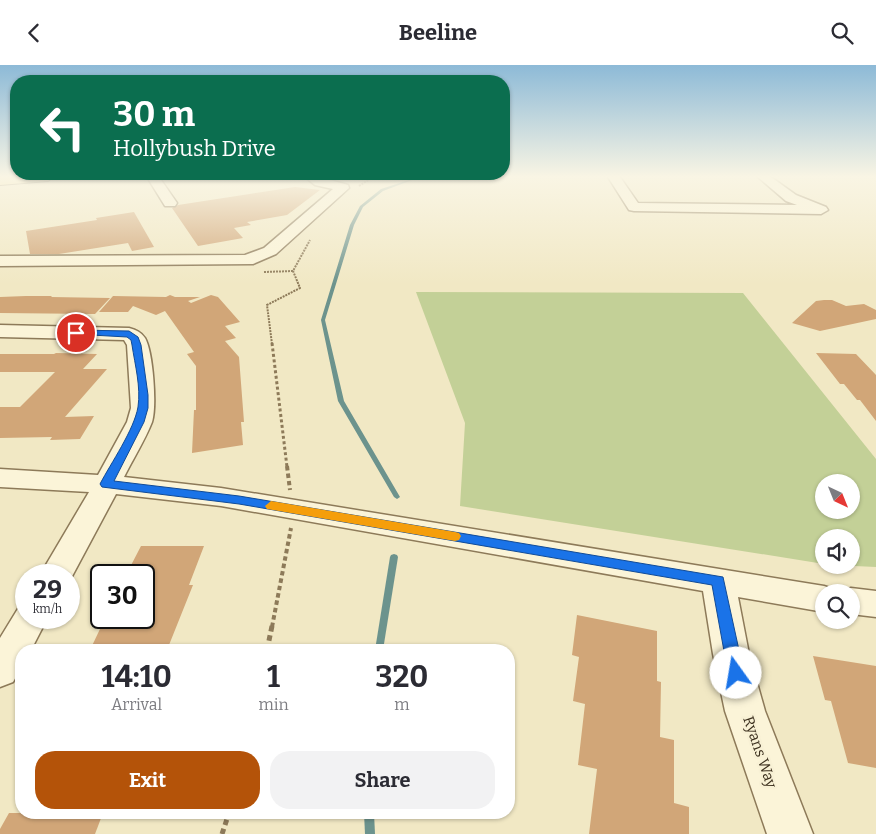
<!DOCTYPE html>
<style>
body{margin:0;font-family:Bitter,serif;background:#f2f2f3;color:#2b2b33;height:100vh;display:flex;flex-direction:column;font-size:19px;white-space:nowrap}
*{box-sizing:border-box;margin:0}
p{font-size:16px;color:#7c7c81}
.icon{flex:none;width:28px;height:28px;fill:none;stroke:currentColor;stroke-width:2;stroke-linecap:round;stroke-linejoin:round}
.map{position:relative;flex:1;overflow:hidden}
.sheet{position:absolute;left:15px;top:579px;width:500px;height:175px;display:flex;flex-direction:column;background:#fff;border-radius:20px;box-shadow:0 1px 4px #0004}
.sheet>*{flex:none}
.guide{position:absolute;left:10px;top:10px;width:500px;height:105px;border-radius:20px;box-shadow:0 1px 4px #0004;background:#0b6e4f;color:#fff;overflow:hidden}
.needle{width:32px;rotate:137deg}
.tools{position:absolute;left:815px;top:409px;display:grid;gap:10px}
.tools a{display:grid;place-items:center;width:45px;height:45px;border-radius:50%;background:#fff;box-shadow:0 1px 4px #0004;font-size:25px}
.speed{position:absolute;left:15px;top:499px;display:flex;gap:10px;font-size:25px;font-weight:700;text-align:center}
.speed>*{display:grid;place-content:center;width:65px;height:65px;border-radius:50%;background:#fff;box-shadow:0 1px 4px #0004;line-height:1}
.speed small{font-size:12px;font-weight:400}
.speed .limit{border:2px solid #111;border-radius:8px;background:#fff;color:#111}
.pin{position:absolute;display:grid;place-items:center;width:42px;height:42px;color:#fff;margin:-21px;border:2px solid #fff;border-radius:50%;box-shadow:0 1px 5px #0007}
.me{position:absolute;width:55px;margin:-28px;rotate:347deg;stroke-linejoin:round;filter:drop-shadow(0 0 4px #0008)}
.turn{display:flex;align-items:center;gap:18px;height:105px;padding:0 20px;font-size:22px}
.turn .icon{width:65px;height:65px;stroke-width:2.5}
.turn b{display:block;font-size:35px;line-height:42px}
.eta{display:flex;justify-content:space-evenly;align-items:center;height:85px;text-align:center}
.eta b{font-size:30px;font-weight:700;line-height:35px}
.button{display:flex;gap:10px;margin-top:auto;padding:10px 20px}
.button a{flex:1;height:58px;border-radius:20px;background:#b45309;color:#fff;font-size:20px;font-weight:700;line-height:58px;text-align:center}
.button a+a{background:#f2f2f3;color:#2b2b33}
header{display:flex;justify-content:space-between;align-items:center;height:65px;padding:0 20px;background:#fff;font-size:22px;font-weight:700}
.map>svg:first-child{display:block}
.green{fill:#c3d097;fill-rule:evenodd}
.lines{fill:none;stroke-linecap:round;stroke-linejoin:round}
.stream{fill:#6c938d;fill-rule:evenodd}
.building{fill:#d1a678}
.minor-casing{stroke:#8d7a59;stroke-width:3}
.major-casing{stroke:#5b472e;stroke-width:2}
.path-far3{stroke:#8d7a59;stroke-width:2;stroke-dasharray:2 1;stroke-linecap:butt}
.path-far2{stroke:#8d7a59;stroke-width:3;stroke-dasharray:3 2.5;stroke-linecap:butt}
.path-far1{stroke:#8d7a59;stroke-width:4;stroke-dasharray:4.5 3;stroke-linecap:butt}
.path{stroke:#8d7a59;stroke-width:5;stroke-dasharray:5.5 4;stroke-linecap:butt}
.minor{fill:#fbf4d8;fill-rule:evenodd}
.major{fill:#f6e39b;fill-rule:evenodd}
.route{fill:#1a73e8;stroke:#114b97}
.slow{fill:#f59e0b}
.labels{text-anchor:middle;stroke-width:5;stroke-linejoin:round;paint-order:stroke}
.near-street-label{font-size:15px;fill:#3c301e;stroke:#f8f1d5}
</style>
<header><svg class="icon" aria-label="back" viewBox="0 0 24 24"><path d="M15 5l-7 7 7 7"/></svg>Beeline<svg class="icon" aria-label="search" viewBox="0 0 24 24"><circle cx="10" cy="10" r="6"/><path d="M15 15l6 6"/></svg></header>
<div class="map">
<svg width="876" height="769" viewBox="0 0 876 769">
<rect width="100%" height="100%" fill="#f1e8c4"/>
<path class="green" d="M416,227L743,228L876,394V502L833,500H851V472H824V499L460,441L465,358ZM824,418H851V445H824Z"/>
<g class="lines">
<g class="stream">
<polygon points="418,112 420,112 383,126 363,142 354,160 325,255 344,336 400,432 397,434 394,432 338,336 321,255 350,160 360,141 381,124"/>
<polygon points="394,489 397,490 398,492 383,585 375,585 390,492 391,490"/>
<polygon points="364,748 374,748 375,769 365,769"/>
</g>
</g>
<g class="building">
<polygon points="295,122 320,125 287,150 247,157 251,160 234,163 243,173 198,181 172,143 178,140"/>
<polygon points="134,147 154,182 132,186 128,178 59,189 30,189 26,166 97,155 96,153"/>
<polygon points="170,230 175,232 200,232 188,236 191,238 211,230 218,232 240,257 225,261 236,273 225,276 239,292 244,357 241,357 243,380 192,388 194,345 196,345 196,301 187,289 194,287 165,246 156,250 133,241 128,247 99,247 113,231 166,232"/>
<polygon points="26,231 52,231 51,232 110,233 95,249 0,248 0,232"/>
<polygon points="824,235 832,235 846,241 864,239 876,245 876,254 820,266 792,258 816,236"/>
<polygon points="56,288 97,289 83,304 107,304 65,352 94,351 80,374 50,375 52,372 0,373 0,342 20,342 55,307 0,307 0,289 54,289"/>
<polygon points="816,288 856,289 876,310 876,356 860,335 857,335 844,319 840,319"/>
<polygon points="141,481 204,481 189,520 193,520 167,585 90,585 100,564 144,564 144,510 126,510"/>
<polygon points="577,550 657,566 657,616 661,617 660,672 674,675 674,738 689,742 689,769 589,769 597,704 578,700 585,639 573,636 579,592 572,590"/>
<polygon points="813,591 876,601 876,703 848,698 831,636 825,635"/>
<polygon points="9,748 103,748 95,769 0,769 0,764"/>
</g>
<g class="lines">
<g class="minor-casing">
<g id="minor">
<polygon points="147,112 159,112 177,138 175,141 165,141"/>
<polygon points="305,112 319,112 348,120 349,123 276,189 253,199 0,201 0,191 245,190 264,183 333,124 315,120"/>
<polygon points="608,112 620,112 638,138 797,140 786,136 758,112 771,112 796,130 826,142 828,145 821,149 634,146 629,145"/>
<path d="M0,260L129,263C136,265 141,267 145,273C153,287 157,341 152,357C145,375 133,394 124,412L221,423L824,521L836,525L837,528H824V547L738,532L749,589L765,646L813,769H767L725,646L713,589L703,526L221,441L116,429L69,517V510H40L89,427L0,422V404L98,410L127,357L131,343L127,280L124,275L0,272Z"/>
<polygon points="851,523 876,526 876,552 851,549 851,528 839,528"/>
<polygon points="26,540 26,552 48,552 31,585 21,585 21,603 13,617 0,622 0,573 19,542"/>
</g>
</g>
<g class="major-casing">
<polygon id="major" points="0,112 54,112 48,116 0,120"/>
</g>
<g class="path-far3">
<polyline points="359,121 373,112"/>
<polyline points="264,207 293,206"/>
<polyline points="272,279 267,240 300,223 293,206 310,175"/>
</g>
<polyline class="path-far2" points="272,278 287,402"/>
<g class="path-far1">
<polyline points="287,401 290,425"/>
<polyline points="272,562 291,463"/>
</g>
<g class="path">
<polyline points="267,585 272,561"/>
<polyline points="222,769 229,748"/>
</g>
<use href="#minor" class="minor"/>
<use href="#major" class="major"/>
</g>
<linearGradient id="sky" x2="0" y2="1"><stop stop-color="#8dbad7"/><stop offset="0.51" stop-color="#f9f5e4"/><stop offset="1" stop-color="#f9f5e4" stop-opacity="0"/></linearGradient>
<rect width="876" height="219" fill="url(#sky)"/>
<path class="route" d="M76,265L129,266L138,272L141,280L148,330V343L144,357L114,416L239,431L723,512L744,608L742,613L736,615L730,613L728,608L712,520L239,439L102,422L100,419C111,398 134,365 138,342C141,322 135,300 132,280L131,275L127,272L73,269L72,268Z"/>
<polygon class="slow" points="271,436 455,467 459,468 461,471 459,475 455,476 267,444 265,441"/>
<g class="labels">
<g class="near-street-label">
<text transform="translate(760 687) rotate(71)" y="5">Ryans Way</text>
</g>
</g>
</svg>
<div class="tools">
<a><svg class="needle" viewBox="-14 -14 28 28"><path d="M0-13l5 13h-10z" fill="#e53935"/><path d="M0 13l5-13h-10z" fill="#7c7c81"/></svg></a>
<a><svg class="icon" aria-label="sound" viewBox="0 0 24 24"><path d="M4 9h4l5-4v14l-5-4H4zM17 9q2 3 0 6"/></svg></a>
<a><svg class="icon" aria-label="search" viewBox="0 0 24 24"><circle cx="10" cy="10" r="6"/><path d="M15 15l6 6"/></svg></a>
</div>
<div class="speed"><div>29<small>km/h</small></div><div class="limit">30</div></div>
<div class="pin" style="left:76px;top:268px;background:#d93025"><svg class="icon" aria-label="arrive" viewBox="0 0 24 24"><path d="M6 21V4h12l-3 4 3 4H6"/></svg></div>
<svg class="me" style="left:736px;top:608px" viewBox="-20 -20 40 40"><circle r="19" fill="#fff"/><path d="M0-13L10 11 0 6-10 11z" fill="#1a73e8"/></svg>
<div class="guide">
<div class="turn"><svg class="icon" aria-label="left" viewBox="0 0 24 24"><path d="M17 20v-9H6M10 6l-5 5 5 5"/></svg><div><b>30 m</b>Hollybush Drive</div></div>
</div>
<section class="sheet">
<div class="eta">
<div><b>14:10</b><p>Arrival</p></div>
<div><b>1</b><p>min</p></div>
<div><b>320</b><p>m</p></div>
</div>
<div class="button"><a>Exit</a><a>Share</a></div>
</section>
</div>
